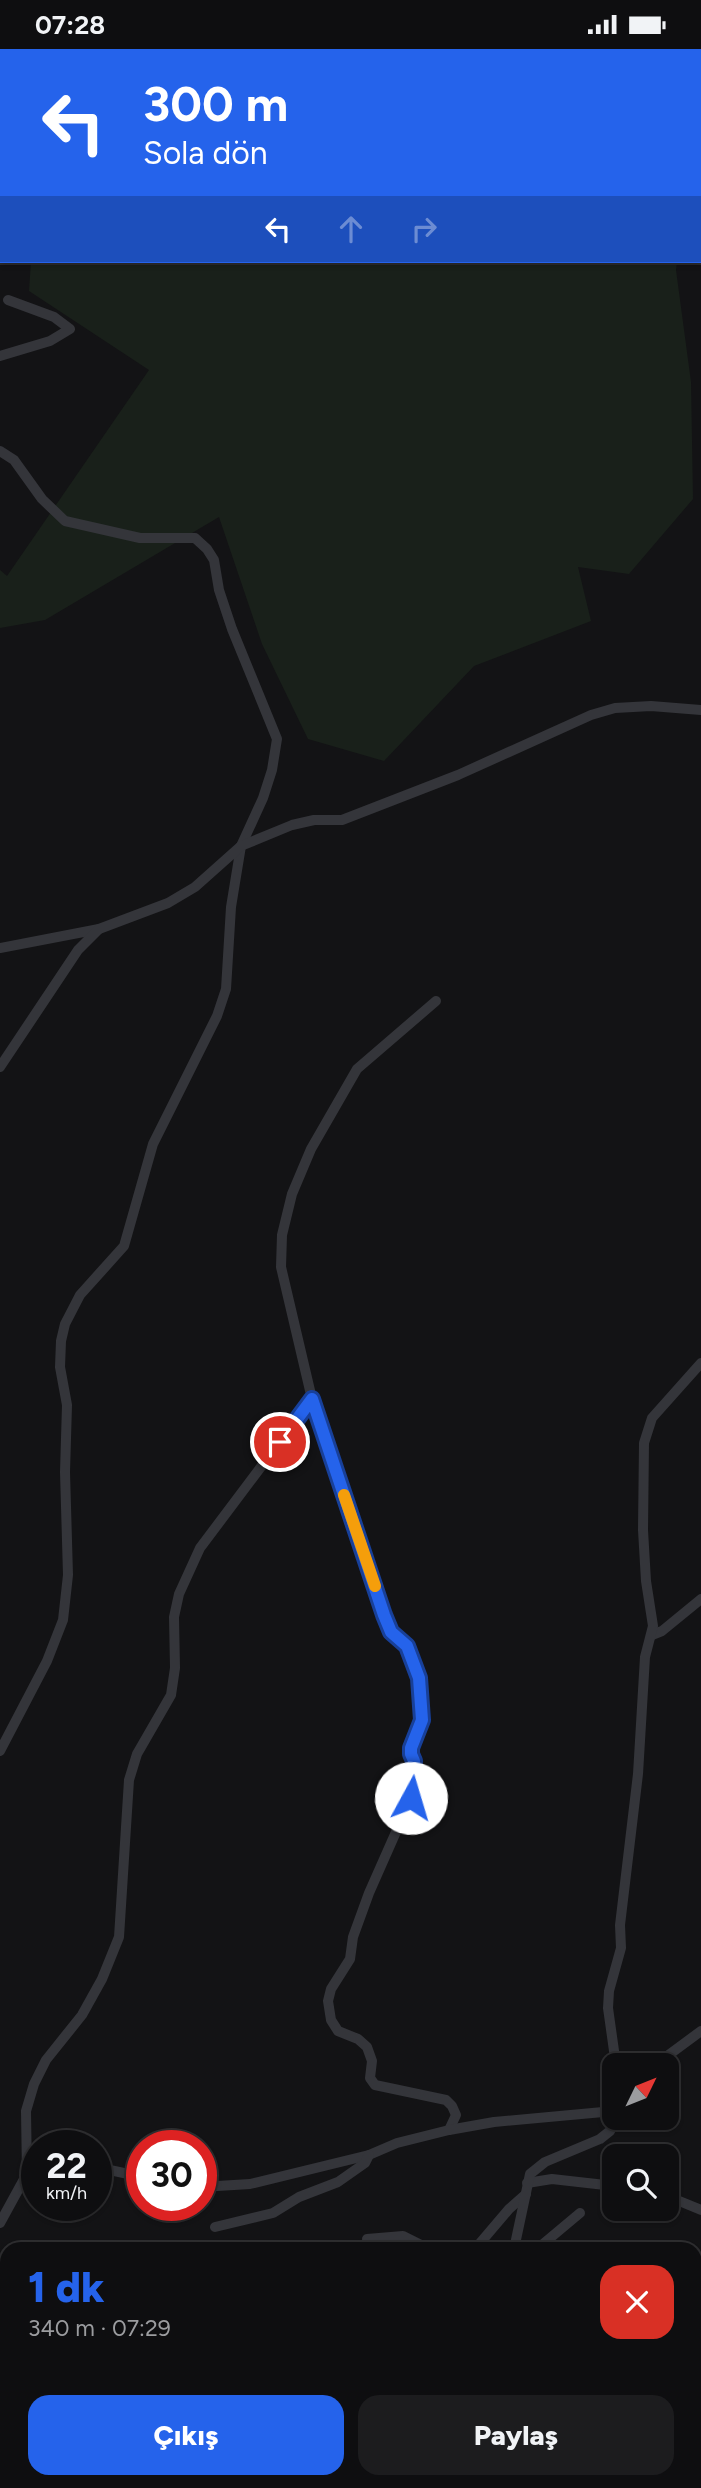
<!DOCTYPE html>
<html lang="tr">
<meta charset="utf-8">
<style>
body{margin:0;font-family:Figtree,sans-serif;background:#1c1c1e;color:#f1f3f6;height:100vh;display:flex;flex-direction:column;font-size:26px;white-space:nowrap}
*{box-sizing:border-box;margin:0}
p{font-size:23px;color:#9b9c9f}
.icon{flex:none;width:38px;height:38px;fill:none;stroke:currentColor;stroke-width:2;stroke-linecap:round;stroke-linejoin:round}
.map{position:relative;flex:1;overflow:hidden}
.drawer{position:absolute;left:0px;top:2193px;width:702px;height:247px;display:flex;flex-direction:column;background:#0e0e10;border-radius:21px 21px 0 0;box-shadow:0 2px 5px #0004,0 0 0 2px #2e2e30}
.drawer>*{flex:none}
.banner{position:absolute;left:0px;top:0px;width:702px;height:214px;box-shadow:0 2px 5px #0004,0 0 0 2px #2e2e30;background:#2563eb;color:#fff;overflow:hidden}
.needle{width:46px;rotate:47deg}
.fabs{position:absolute;left:602px;top:2004px;display:grid;gap:14px}
.fabs a{display:grid;place-items:center;width:77px;height:77px;border-radius:14px;background:#0e0e10;box-shadow:0 2px 5px #0004,0 0 0 2px #2e2e30;font-size:35px}
.speed{position:absolute;left:21px;top:2081px;display:flex;gap:14px;font-size:35px;font-weight:700;text-align:center}
.speed>*{display:grid;place-content:center;width:91px;height:91px;border-radius:50%;background:#0e0e10;box-shadow:0 2px 5px #0004,0 0 0 2px #2e2e30;line-height:1}
.speed small{font-size:18px;font-weight:400}
.speed .limit{border:10px solid #d22;background:#fff;color:#111}
.pin{position:absolute;display:grid;place-items:center;width:60px;height:60px;color:#fff;margin:-30px;border:4px solid #fff;border-radius:50%;box-shadow:0 2px 7px #0007}
.me{position:absolute;width:77px;margin:-38px;rotate:6deg;stroke-linejoin:round;filter:drop-shadow(0 0 5px #0008)}
.turn{display:flex;align-items:center;gap:24px;height:147px;padding:0 28px;font-size:32px}
.turn .icon{width:91px;height:91px;stroke-width:2.5}
.turn b{display:block;font-size:49px;line-height:60px}
.lanes{display:flex;align-items:center;height:66px;padding:0 28px;background:#0003;justify-content:center;gap:35px;direction:ltr}
.lanes .off{opacity:.35}
.round{display:grid;place-items:center;flex:none;width:74px;height:74px;border-radius:21px;background:#1c1c1e}
.head{display:flex;align-items:center;justify-content:space-between;height:119px;padding:0 28px}
h1{font-size:42px;font-weight:800;line-height:52px;color:#2563eb}
.action{display:flex;gap:14px;margin-top:auto;padding:14px 28px}
.action a{flex:1;height:80px;border-radius:21px;background:#2563eb;color:#fff;font-size:28px;font-weight:800;line-height:80px;text-align:center}
.action a+a{background:#1c1c1e;color:#f1f3f6}
.status{display:flex;justify-content:space-between;align-items:center;height:49px;padding:0 35px;background:#0e0e10;direction:ltr}
.status svg{height:19px;fill:currentColor}
.map>svg:first-child{display:block}
.green{fill:#19201a}
.lines{fill:none;stroke-linecap:round;stroke-linejoin:round}
.minor{stroke:#34353a;stroke-width:10}
.route-casing{stroke:#184099;stroke-width:18}
.route{stroke:#2563eb;stroke-width:12}
.slow{stroke:#f59e0b;stroke-width:12}
</style>
<div class="status"><b>07:28</b><svg viewBox="0 0 49 12"><path d="M0 12V9h3v3zM5 12V6h3v6zM10 12V3h3v9zM15 12V0h3v12zM26 1h20v11H26zM47 4h2v5h-2z"/></svg></div>
<div class="map">
<svg width="701" height="2439" viewBox="0 0 701 2439">
<rect width="100%" height="100%" fill="#131315"/>
<g class="green">
<polygon points="0,0 618,0 619,2 2,2 2,158"/>
<polygon points="31,212 677,212 676,221 691,333 693,450 629,525 578,518 591,572 474,617 384,712 308,690 262,595 219,468 45,571 0,579 0,521 7,527 149,321 29,242"/>
<polygon points="0,2387 7,2390 7,2432 103,2433 107,2439 0,2439"/>
</g>
<g class="lines">
<g class="minor">
<polyline points="0,307 50,292 70,280 54,268 8,251"/>
<polyline points="0,402 14,411 42,450 65,472 140,489 195,489 207,500 214,511 219,541 232,580 277,690 272,721 263,749 241,797 231,858 226,940 217,967 153,1095 124,1197 80,1246 65,1275 61,1292 60,1318 67,1356 65,1423 68,1526 63,1571 47,1612 0,1702"/>
<polyline points="0,899 99,880"/>
<polyline points="436,952 357,1020 311,1100 292,1145 282,1186 281,1218 312,1350 384,1566 391,1583 407,1596 414,1609 422,1650 422,1671 411,1699 411,1705 414,1712 411,1749 369,1844 353,1888 350,1910 331,1940 328,1952 331,1971 338,1982 358,1990 367,1998 372,2012 370,2029 375,2036 446,2051 452,2057 456,2066 449,2081"/>
<polyline points="0,1018 78,901 99,880 168,854 195,838 241,797 292,776 314,771 342,771 458,726 591,666 615,659 651,657 701,661"/>
<polyline points="652,1586 662,1582 701,1550"/>
<polyline points="616,2016 608,1959 609,1942 621,1899 620,1876 638,1725 645,1608 653,1577 646,1532 643,1481 644,1394 652,1369 701,1314"/>
<polyline points="655,2016 701,1982"/>
<polyline points="96,2118 142,2128"/>
<polyline points="27,2126 26,2062 34,2035 46,2011 82,1966 102,1930 119,1888 129,1731 137,1705 171,1646 175,1619 174,1568 179,1545 200,1499 312,1350"/>
<polyline points="527,2134 552,2130 614,2137"/>
<polyline points="201,2138 250,2135 369,2106 397,2094 449,2081 494,2073 614,2062"/>
<polyline points="667,2147 701,2161"/>
<polyline points="0,2174 23,2132 37,2118"/>
<polyline points="215,2178 273,2164 299,2148 338,2133 365,2114 369,2106"/>
<polyline points="367,2190 403,2187 429,2200"/>
<polyline points="475,2200 509,2160 526,2145"/>
<polyline points="514,2200 530,2125 545,2113 600,2090 610,2082 617,2068"/>
<polyline points="537,2200 580,2164"/>
<polyline points="0,2226 7,2229"/>
<polyline points="695,2269 701,2271"/>
<polyline points="695,2307 701,2312"/>
<polyline points="0,2347 7,2350"/>
<polyline points="695,2404 701,2412"/>
<polyline points="243,2432 265,2439"/>
<polyline points="456,2432 464,2439"/>
<polyline points="540,2432 541,2439"/>
<polyline points="583,2439 608,2432"/>
</g>
</g>
<g class="lines">
<g class="route-casing">
<polyline id="route" points="280,1393 312,1350 384,1566 391,1583 407,1597 419,1629 422,1671 411,1699 411,1705 414,1712 411,1749"/>
</g>
<use href="#route" class="route"/>
<polyline class="slow" points="344,1446 375,1537"/>
</g>
</svg>
<div class="fabs">
<a><svg class="needle" viewBox="-14 -14 28 28"><path d="M0-13l5 13h-10z" fill="#e53935"/><path d="M0 13l5-13h-10z" fill="#9b9c9f"/></svg></a>
<a><svg class="icon" aria-label="search" viewBox="0 0 24 24"><circle cx="10" cy="10" r="6"/><path d="M15 15l6 6"/></svg></a>
</div>
<div class="speed"><div>22<small>km/h</small></div><div class="limit">30</div></div>
<div class="pin" style="left:280px;top:1393px;background:#d93025"><svg class="icon" aria-label="arrive" viewBox="0 0 24 24"><path d="M6 21V4h12l-3 4 3 4H6"/></svg></div>
<svg class="me" style="left:411px;top:1749px" viewBox="-20 -20 40 40"><circle r="19" fill="#fff"/><path d="M0-13L10 11 0 6-10 11z" fill="#2563eb"/></svg>
<div class="banner">
<div class="turn"><svg class="icon" aria-label="left" viewBox="0 0 24 24"><path d="M17 20v-9H6M10 6l-5 5 5 5"/></svg><div><b>300 m</b>Sola dön</div></div>
<div class="lanes"><svg class="icon" aria-label="left" viewBox="0 0 24 24"><path d="M17 20v-9H6M10 6l-5 5 5 5"/></svg><svg class="icon off" aria-label="ahead" viewBox="0 0 24 24"><path d="M12 20V5M6 11l6-6 6 6"/></svg><svg class="icon off" aria-label="right" viewBox="0 0 24 24"><path d="M7 20v-9h11M14 6l5 5-5 5"/></svg></div>
</div>
<section class="drawer">
<div class="head"><div><h1>1 dk</h1><p>340 m · 07:29</p></div><a class="round" style="background:#d93025;color:#fff"><svg class="icon" aria-label="close" viewBox="0 0 24 24"><path d="M6 6l12 12M18 6L6 18"/></svg></a></div>
<div class="action"><a>Çıkış</a><a>Paylaş</a></div>
</section>
</div>
